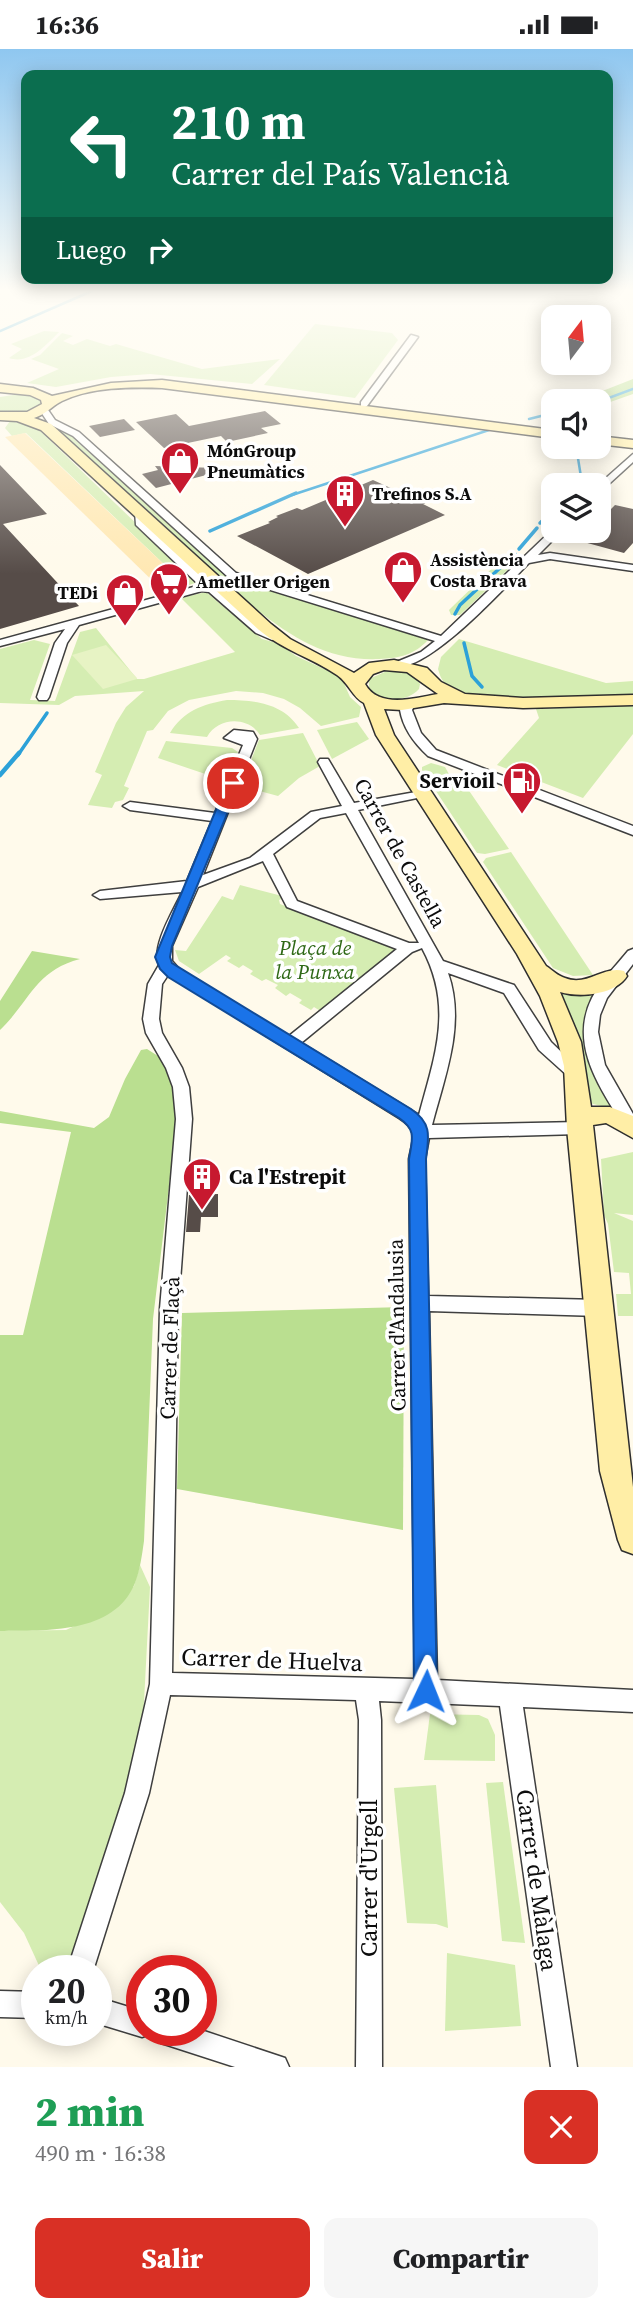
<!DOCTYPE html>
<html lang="es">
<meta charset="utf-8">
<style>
body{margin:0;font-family:"Source Serif 4",serif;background:#f6f6f6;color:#202124;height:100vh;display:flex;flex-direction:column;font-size:26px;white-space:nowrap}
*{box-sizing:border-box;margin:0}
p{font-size:23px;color:#757577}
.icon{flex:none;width:38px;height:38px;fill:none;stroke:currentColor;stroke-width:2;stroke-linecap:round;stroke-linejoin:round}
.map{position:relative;height:2018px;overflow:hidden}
.panel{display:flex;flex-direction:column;background:#fff;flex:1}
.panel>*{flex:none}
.guide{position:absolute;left:21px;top:21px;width:592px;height:214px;border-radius:14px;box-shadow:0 4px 18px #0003;background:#0b6e4f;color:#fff;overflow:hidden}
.needle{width:46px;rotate:16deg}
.tools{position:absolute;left:541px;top:256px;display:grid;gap:14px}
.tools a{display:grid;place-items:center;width:70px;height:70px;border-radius:14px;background:#fff;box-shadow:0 4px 18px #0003;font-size:35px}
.speed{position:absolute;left:21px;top:1906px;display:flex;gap:14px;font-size:35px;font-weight:700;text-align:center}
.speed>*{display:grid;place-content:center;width:91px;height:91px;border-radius:50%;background:#fff;box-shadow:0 4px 18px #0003;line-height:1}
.speed small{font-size:18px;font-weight:400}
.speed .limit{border:10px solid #d22;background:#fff;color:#111}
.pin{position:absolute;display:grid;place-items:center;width:60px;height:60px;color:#fff;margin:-30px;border:4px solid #fff;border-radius:50%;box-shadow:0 2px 7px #0007}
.me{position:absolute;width:77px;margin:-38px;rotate:2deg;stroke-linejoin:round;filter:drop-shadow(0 0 5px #0008)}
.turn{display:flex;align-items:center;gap:24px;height:147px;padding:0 35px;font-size:32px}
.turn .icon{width:91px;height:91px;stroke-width:2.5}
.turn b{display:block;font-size:49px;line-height:60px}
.then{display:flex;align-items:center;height:66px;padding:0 35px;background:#0003;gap:14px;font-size:26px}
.round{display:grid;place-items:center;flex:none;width:74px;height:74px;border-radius:14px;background:#f6f6f6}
.overview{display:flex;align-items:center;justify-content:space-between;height:119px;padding:0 35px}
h1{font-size:42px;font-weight:800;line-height:52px;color:#1e9e55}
.cta{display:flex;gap:14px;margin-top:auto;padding:14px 35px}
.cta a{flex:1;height:80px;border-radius:14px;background:#d93025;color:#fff;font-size:28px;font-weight:800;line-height:80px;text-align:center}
.cta a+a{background:#f6f6f6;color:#202124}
.status{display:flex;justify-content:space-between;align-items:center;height:49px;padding:0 35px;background:#fff;direction:ltr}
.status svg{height:19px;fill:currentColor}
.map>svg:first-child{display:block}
.green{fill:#d5edb2}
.forest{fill:#badf90}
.sand{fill:#ffe8b3}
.pitch{fill:#e7f3c4}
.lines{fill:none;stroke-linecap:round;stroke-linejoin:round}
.stream-far2{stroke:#2ca1d8;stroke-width:2.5}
.stream-far1{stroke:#2ca1d8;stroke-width:3.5}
.stream{stroke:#2ca1d8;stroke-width:4.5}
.building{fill:#564c48}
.street-casing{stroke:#3f3f3f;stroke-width:3}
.secondary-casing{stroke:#2e2e2e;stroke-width:3}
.street{fill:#fff;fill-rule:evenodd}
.secondary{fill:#ffeea6;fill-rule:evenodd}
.route{fill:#1a73e8;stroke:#114b97;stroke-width:2}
.labels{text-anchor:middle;stroke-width:7;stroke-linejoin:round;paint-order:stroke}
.far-poi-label{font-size:18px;font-weight:bold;fill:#0c0c0c;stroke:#fff;text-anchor:start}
.poi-label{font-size:21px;font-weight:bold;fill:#0c0c0c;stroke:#fff;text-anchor:end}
.street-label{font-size:21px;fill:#0c0c0c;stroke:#fff}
.park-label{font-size:21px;font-style:italic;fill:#2f6917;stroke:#fff}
.near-street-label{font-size:24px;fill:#0c0c0c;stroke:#fff}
</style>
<div class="status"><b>16:36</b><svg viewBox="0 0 49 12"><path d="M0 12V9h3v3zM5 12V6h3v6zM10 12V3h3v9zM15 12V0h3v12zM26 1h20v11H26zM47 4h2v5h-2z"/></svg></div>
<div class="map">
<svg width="633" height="2018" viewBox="0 0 633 2018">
<rect width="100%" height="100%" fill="#fffaeb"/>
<g class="green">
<polygon points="315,275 392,284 398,291 355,349 264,336"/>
<path d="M44,282L59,283C46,296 29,316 9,309L22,300L11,295Z"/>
<polygon points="62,284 73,287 63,292 73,296 87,290 110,297 116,295 202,320 280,310 252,335 150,325 111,328 56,338 27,334 59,320 31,310 40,306"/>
<polygon points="26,344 40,348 44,354 30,363 0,364 0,348"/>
<polygon points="10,372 36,378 197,533 187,537 26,384 12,387 5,379"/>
<path d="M55,377L77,388L74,390L230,529L428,591C414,606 400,609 379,610C329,612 294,590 256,560Z"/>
<polygon points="509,503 522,507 460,566 451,566 449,561 452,558"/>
<polygon points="206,543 262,590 280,595 296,607 335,625 343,632 350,648 361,658 359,668 321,677 300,659 284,650 263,644 236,642 189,651 168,662 153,681 147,682 124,737 129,739 123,751 115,753 112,759 88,756 102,726 95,723 116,674 126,658 144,642 75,647 59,656 0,654 0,600 34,591 50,595 30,651 55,652 80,583 96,579 137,630 144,630 235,603 181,549"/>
<path d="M459,590L606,634L633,632V646C594,647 480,657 449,638C442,633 440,627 438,620L441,608Z"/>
<path d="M387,622L405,623L417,630L420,635L419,640C406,654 382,653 369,640V630Z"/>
<path d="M227,651C254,651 283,654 299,679L260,686C248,667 218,668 207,688L170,684C183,662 203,655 227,651Z"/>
<polygon points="633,656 633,685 583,749 497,716 539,669 536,660"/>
<polygon points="357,673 369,690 332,710 317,681"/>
<polygon points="303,684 320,717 299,729 278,747 241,737 259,691"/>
<polygon points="166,692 232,699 238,703 226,732 158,709"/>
<polygon points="431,714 445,718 450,727 461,730 509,800 485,805 477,804 422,721 422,718"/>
<polygon points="511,803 593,926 573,927 553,919 483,813 486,809"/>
<polygon points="240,836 286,848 279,851 280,855 397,901 322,963 314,958 311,961 299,954 302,951 290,944 286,947 275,939 278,936 266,930 262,932 250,925 253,922 243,916 239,919 227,912 231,909 226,906 199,925 179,912 175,901 186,902 222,847 233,851"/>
<path d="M560,940L594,943C574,986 590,1022 614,1060L589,1054L579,994Z"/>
<polygon points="633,1103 633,1166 614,1164 633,1172 633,1267 618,1267 616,1245 631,1245 629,1224 614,1223 608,1175 604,1166 601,1110"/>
<polygon points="140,1516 150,1538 142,1691 127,1749 67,1921 41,1921 24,1884 0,1853 0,1582 66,1581 119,1556 134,1537"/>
<polygon points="430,1665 479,1666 488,1670 495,1686 495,1712 424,1711"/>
<polygon points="503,1733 525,1894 502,1892 486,1734"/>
<polygon points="436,1736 448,1879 436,1875 407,1874 394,1739"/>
<polygon points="447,1904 515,1916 521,1977 445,1982"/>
</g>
<g class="forest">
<polygon points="633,330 633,345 599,357 598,352 577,352"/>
<path d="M32,902L80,910C35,922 31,951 0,981V952Z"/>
<path d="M147,1000L158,1007L170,1024L178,1063L153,1270L144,1492C142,1506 140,1521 135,1534C114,1586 45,1581 0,1582V1286H23L71,1083L0,1074V1062L94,1079L109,1068L125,1030L141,1001Z"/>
<polygon points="404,1258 403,1481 177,1440 182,1264"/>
</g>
<polygon class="sand" points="25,384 187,537 164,543 5,388"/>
<polygon class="pitch" points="106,596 137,629 137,630 103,640 72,606"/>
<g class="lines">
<g class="stream-far2">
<polyline points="0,282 92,242"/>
<polyline points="598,353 633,340"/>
<polyline points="529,370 553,364"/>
<polyline points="572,436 582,434 576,397"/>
<polyline points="292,446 489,381"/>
</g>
<g class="stream-far1">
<polyline points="540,474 553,462"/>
<polyline points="210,482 296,444"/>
<polyline points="519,500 537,479"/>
<polyline points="455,565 460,556 515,505"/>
<polyline points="464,594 472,627 482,638"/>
<polyline points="18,706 47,664"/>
</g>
<polyline class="stream" points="0,726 19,704"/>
</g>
<g class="building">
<polygon points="265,362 281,375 261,379 268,384 227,393 221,387 164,399 136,373 176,365 189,377"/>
<polygon points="124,370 135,381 100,388 89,377"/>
<polygon points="0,416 47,465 3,475 79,557 0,580"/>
<polygon points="155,417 217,419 218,423 156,439 142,425 158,421"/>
<polygon points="373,431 395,441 406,436 423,444 435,450 423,455 445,466 308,525 237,487 270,474 268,473 278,468 276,467 297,459 302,461"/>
<polygon points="615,456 633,460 633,494 624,504 580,492 591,481 598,481 598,473"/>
<polygon points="218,1145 218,1168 201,1168 200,1183 186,1183 189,1146"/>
</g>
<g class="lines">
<g class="street-casing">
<g id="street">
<polygon points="411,286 418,288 367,357 361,357 361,353"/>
<path d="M40,358H46L55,371L79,383L236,524L441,587L553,480L563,481L538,506L550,504L633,516V522L550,510L529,514C504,539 429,623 394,618V614L421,603L435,592L228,528L73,387L49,375L39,360Z"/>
<polygon points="633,405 633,413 598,445 598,436"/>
<polygon points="140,460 145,463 145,473 208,532 208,536 216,538 264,580 278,588 272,591 256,584 209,543 202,542 79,576 67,594 49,648 47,651 39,651 37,648 55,594 65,580 0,597 0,591 197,537 198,535 136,476 135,463"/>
<path d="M409,651L415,655L412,661L421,684L436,701L633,777V786L428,707C414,694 403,679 400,661L405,652Z"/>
<path d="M234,681L253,683L257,690L203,826L250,809L311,763L342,757L318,713L320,710H328L354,754L427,741V747L358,761L443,912L514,936L551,993L583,1024L581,1028H569L539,1001L504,944L448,924C466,975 445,1026 432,1076L579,1073L585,1075L587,1079L585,1083L579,1085L429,1089L425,1110L428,1247L599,1251L606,1254L608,1259L606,1264L599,1267L429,1262L437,1631L633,1641V1663L523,1658L577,2018H551L500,1657L379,1652L381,1671L382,2018H356L359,1671L356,1651L170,1646L149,1744L93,1922H67L125,1744L150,1635L160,1260L176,1070L173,1038L166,1019L146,984L143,970L148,935L159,916C151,897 174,861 182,843L100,850L93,846L100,842L187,832L212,772L130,761L123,757L130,753L215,764L243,696L224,689ZM346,764L419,894H409L297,852L273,805L320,769ZM263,812L287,858L397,900L289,987L179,920L172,912V897L198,838ZM422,899C454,958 435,1006 419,1066L301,994L412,903ZM168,926L399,1069C419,1082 413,1089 409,1110L415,1630L172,1624L178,1260L192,1070L189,1038L182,1019L162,984L159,970L162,935Z"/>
<path d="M633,900V915L607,949L600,966L598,983L605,1016L633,1065V1084L627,1082C602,1042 568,997 592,949C601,931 616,917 628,902Z"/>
<polygon points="0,1942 37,1943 37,1969 0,1968"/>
<polygon points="96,1948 142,1962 142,1981 201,1981 285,2009 289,2018 235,2018 161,1994 152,1990 150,1985 142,1988 96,1974"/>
</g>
</g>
<g class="secondary-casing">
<g id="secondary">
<path d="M162,331L553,381V389L162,339C131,338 91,338 62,352C52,357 45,366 34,369L51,375L271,575L290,590L354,624L369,614L394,611L427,619L441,633L465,645L523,649L633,646V656L523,659L444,654L402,661L384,660L394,686L546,917C552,921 558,927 565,929C587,938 604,916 624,922L627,927C615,946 580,949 560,943L581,993L591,1058H610L633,1067V1089L606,1074L593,1076L633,1438V1505L622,1501L618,1491L600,1422L567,1079L564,1017L558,993L540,947L517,905L376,686L364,654C352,648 349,634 337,626C312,609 283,601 259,581L41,381L17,372L0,371V363H27L42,355L41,351L30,346L0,343V335L33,339L52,347L111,334ZM384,621L407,623L438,645C414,649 379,660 365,635L373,625Z"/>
<polygon points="598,387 633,391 633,399 598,395"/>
</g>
</g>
<use href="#street" class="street"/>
<use href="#secondary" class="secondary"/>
</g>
<linearGradient id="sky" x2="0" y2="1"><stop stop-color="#8fc7f0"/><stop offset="0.46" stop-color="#fffdf6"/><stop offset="1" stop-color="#fffdf6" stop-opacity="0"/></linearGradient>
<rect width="633" height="525" fill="url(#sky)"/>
<path class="route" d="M233,730L240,734L172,897L170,908L172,914L411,1060C432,1074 429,1087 426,1110L437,1642L434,1650L426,1653L418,1650L414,1642L409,1110C412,1091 417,1081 399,1069L168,928L160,920L155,908L227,734Z"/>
<defs>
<g id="shop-pin" transform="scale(2.0125)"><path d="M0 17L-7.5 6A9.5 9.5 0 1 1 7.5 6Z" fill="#c7192f" stroke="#fff"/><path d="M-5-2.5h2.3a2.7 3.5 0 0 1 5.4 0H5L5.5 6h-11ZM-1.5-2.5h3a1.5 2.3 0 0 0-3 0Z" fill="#fff"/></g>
<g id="building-pin" transform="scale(2.0125)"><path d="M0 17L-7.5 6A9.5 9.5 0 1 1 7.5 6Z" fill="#c7192f" stroke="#fff"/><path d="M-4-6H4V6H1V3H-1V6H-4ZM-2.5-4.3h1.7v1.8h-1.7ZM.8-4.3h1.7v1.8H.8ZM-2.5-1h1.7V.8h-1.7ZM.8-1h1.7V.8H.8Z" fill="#fff"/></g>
<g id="supermarket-pin" transform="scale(2.0125)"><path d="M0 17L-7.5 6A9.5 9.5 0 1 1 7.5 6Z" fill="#c7192f" stroke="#fff"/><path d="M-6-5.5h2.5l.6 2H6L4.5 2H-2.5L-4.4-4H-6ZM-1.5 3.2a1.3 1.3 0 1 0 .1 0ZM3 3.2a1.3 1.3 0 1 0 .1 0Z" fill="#fff"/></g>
<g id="fuel-pin" transform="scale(2.0125)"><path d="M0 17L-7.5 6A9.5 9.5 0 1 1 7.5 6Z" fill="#c7192f" stroke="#fff"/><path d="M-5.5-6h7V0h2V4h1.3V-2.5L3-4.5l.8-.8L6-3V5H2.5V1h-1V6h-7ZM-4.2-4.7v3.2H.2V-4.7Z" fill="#fff"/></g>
</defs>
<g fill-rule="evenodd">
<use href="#shop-pin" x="180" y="412"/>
<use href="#building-pin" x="345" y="445"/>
<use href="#shop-pin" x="403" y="521"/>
<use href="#supermarket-pin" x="169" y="533"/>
<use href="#shop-pin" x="125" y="544"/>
<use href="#fuel-pin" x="522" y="732"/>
<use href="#building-pin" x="202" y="1128"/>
</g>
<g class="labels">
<g class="far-poi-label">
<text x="207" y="408">MónGroup<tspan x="207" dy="21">Pneumàtics</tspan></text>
<text x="372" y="451">Trefinos S.A</text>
<text x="430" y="517">Assistència<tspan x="430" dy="21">Costa Brava</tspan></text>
<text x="196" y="539">Ametller Origen</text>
<text x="98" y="550" text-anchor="end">TEDi</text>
</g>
<g class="poi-label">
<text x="495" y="739">Servioil</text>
<text x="229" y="1135" text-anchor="start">Ca l'Estrepit</text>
</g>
<g class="street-label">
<text transform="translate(400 804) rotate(61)" y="7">Carrer de Castella</text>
<text transform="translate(397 1276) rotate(-91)" y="7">Carrer d'Andalusia</text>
<text transform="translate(170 1299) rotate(-88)" y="7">Carrer de Flaçà</text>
</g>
<g class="park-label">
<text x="315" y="906">Plaça de<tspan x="315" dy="24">la Punxa</tspan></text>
</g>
<g class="near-street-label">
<text transform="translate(272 1611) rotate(2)" y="8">Carrer de Huelva</text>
<text transform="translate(369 1829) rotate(-90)" y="8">Carrer d'Urgell</text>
<text transform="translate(537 1831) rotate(82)" y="8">Carrer de Màlaga</text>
</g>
</g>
</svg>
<div class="tools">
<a><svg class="needle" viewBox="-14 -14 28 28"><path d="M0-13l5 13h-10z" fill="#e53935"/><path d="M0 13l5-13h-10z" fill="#757577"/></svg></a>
<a><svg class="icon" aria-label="sound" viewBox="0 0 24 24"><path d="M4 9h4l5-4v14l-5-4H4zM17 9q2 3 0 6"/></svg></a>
<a><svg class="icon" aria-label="layers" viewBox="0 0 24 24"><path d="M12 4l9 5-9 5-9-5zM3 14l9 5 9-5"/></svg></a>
</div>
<div class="speed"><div>20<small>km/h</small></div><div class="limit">30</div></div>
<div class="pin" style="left:233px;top:734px;background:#d93025"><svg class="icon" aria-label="arrive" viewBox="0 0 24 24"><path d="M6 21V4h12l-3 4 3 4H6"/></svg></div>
<svg class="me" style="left:426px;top:1642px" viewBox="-20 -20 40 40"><path d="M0-17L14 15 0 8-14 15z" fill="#1a73e8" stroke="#fff" stroke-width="4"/></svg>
<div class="guide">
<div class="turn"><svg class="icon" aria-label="left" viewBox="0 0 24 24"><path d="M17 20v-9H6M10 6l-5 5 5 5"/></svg><div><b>210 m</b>Carrer del País Valencià</div></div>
<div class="then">Luego<svg class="icon" aria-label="right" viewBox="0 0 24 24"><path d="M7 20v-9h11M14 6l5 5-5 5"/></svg></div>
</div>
</div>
<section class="panel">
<div class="overview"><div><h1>2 min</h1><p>490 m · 16:38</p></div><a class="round" style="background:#d93025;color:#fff"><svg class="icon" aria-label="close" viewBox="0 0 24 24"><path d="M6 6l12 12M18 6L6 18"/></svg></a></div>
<div class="cta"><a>Salir</a><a>Compartir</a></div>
</section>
